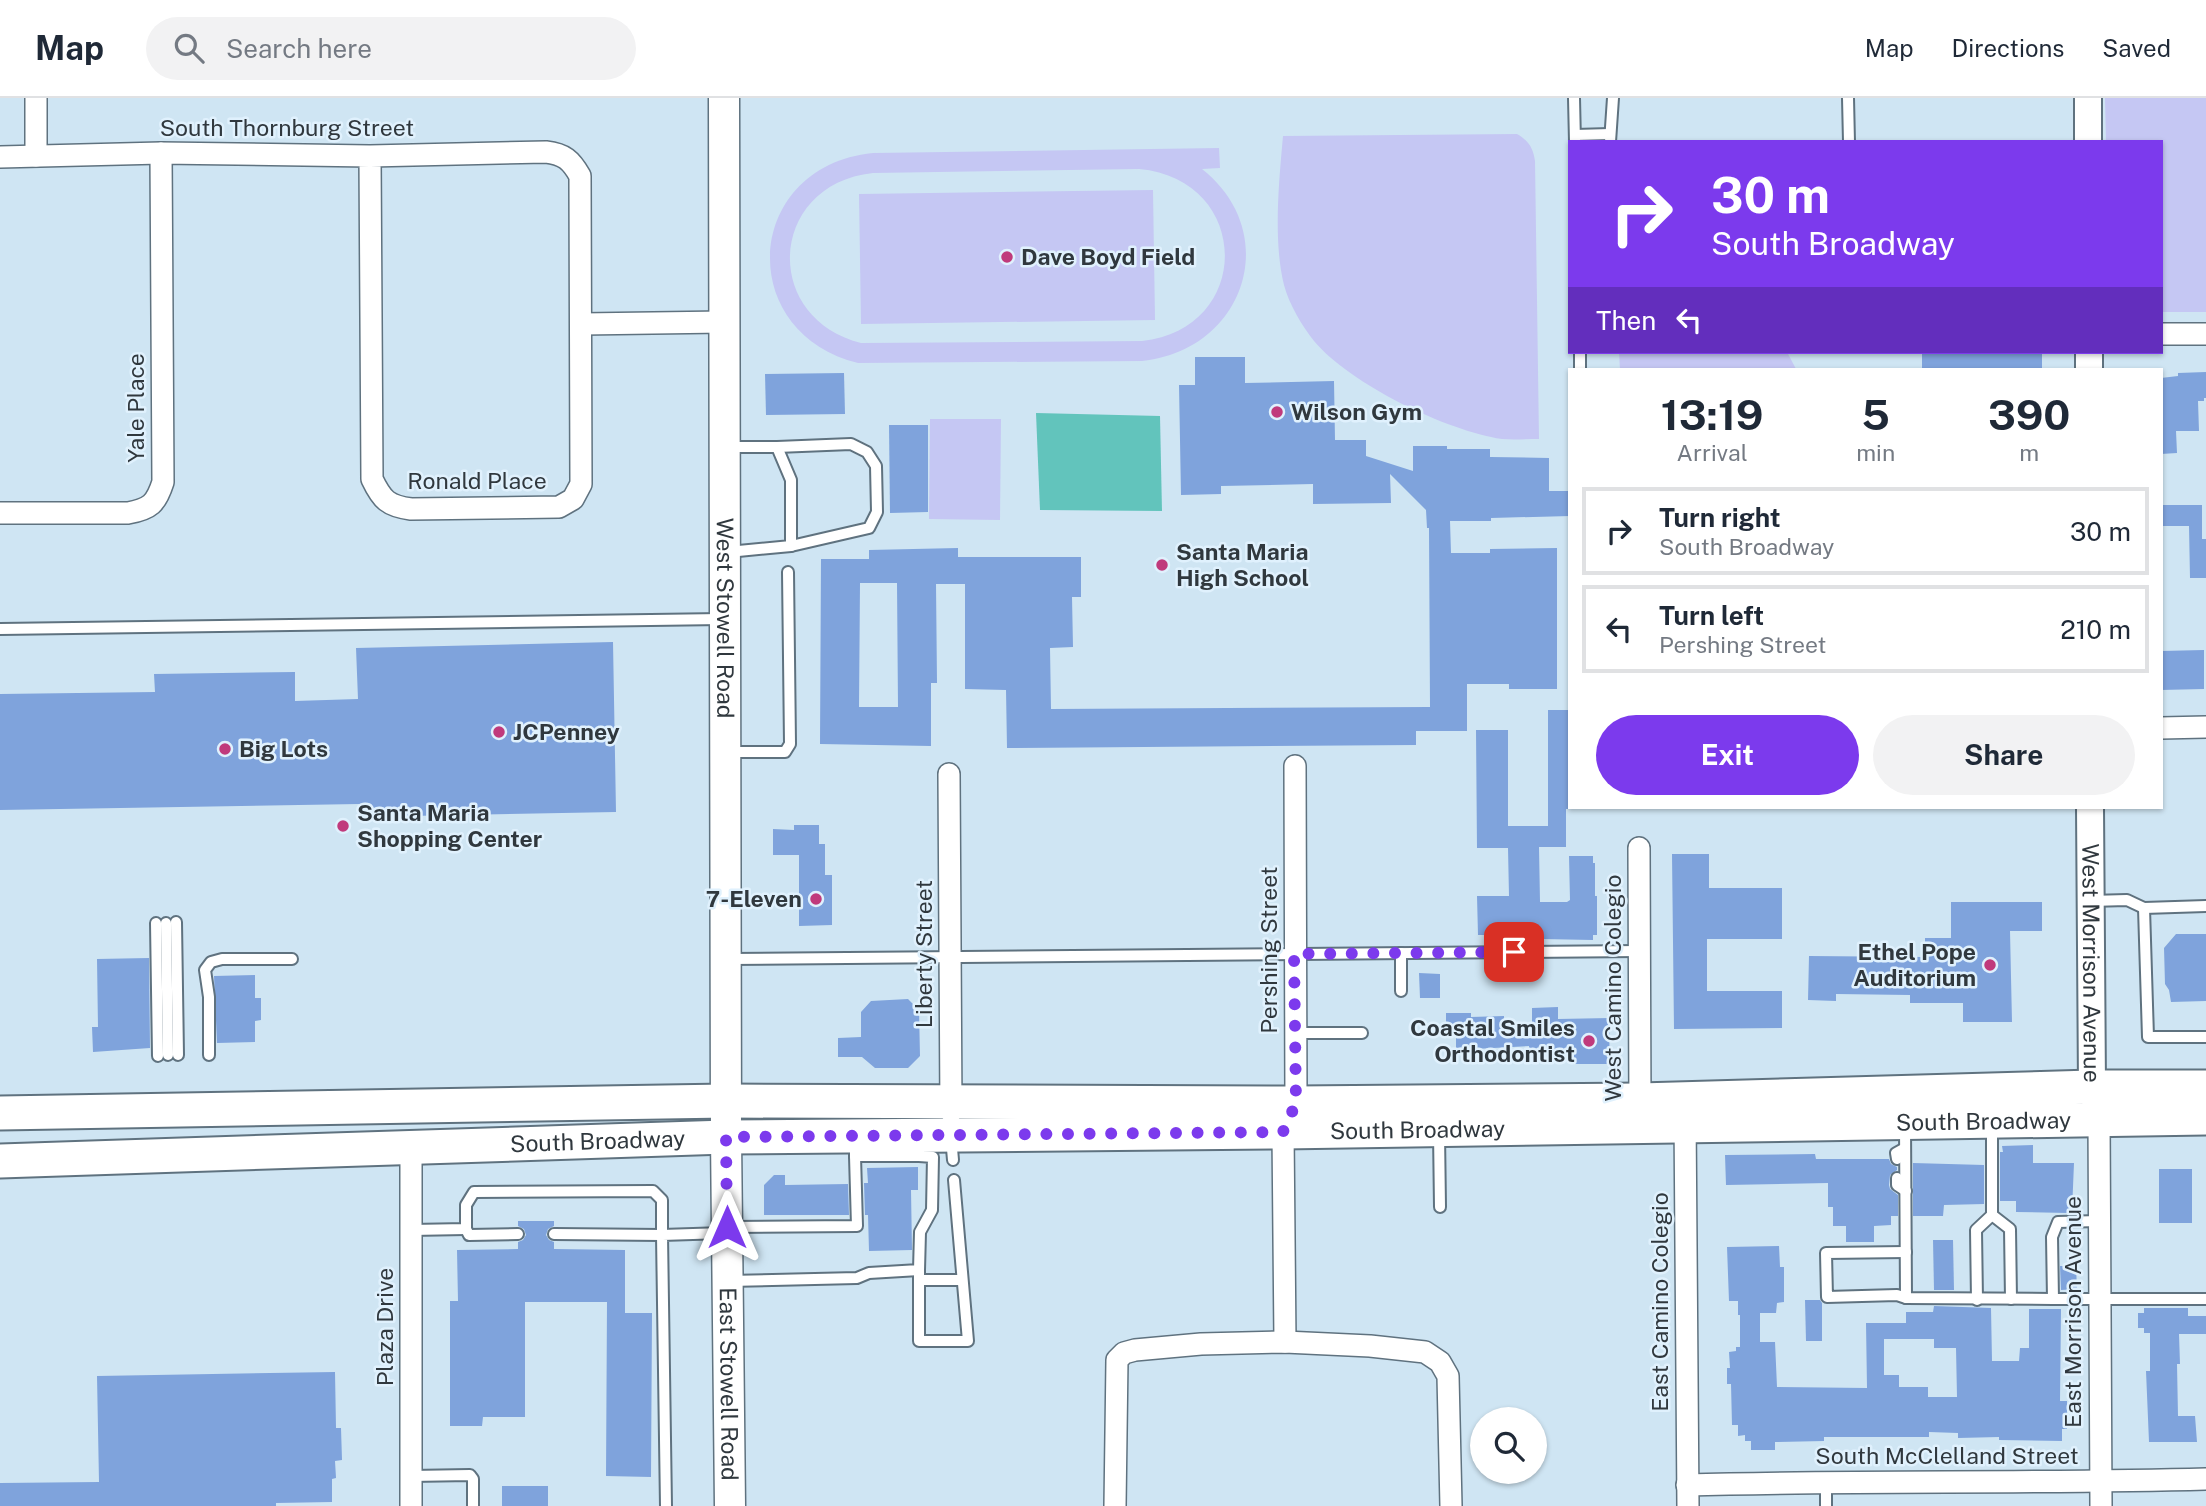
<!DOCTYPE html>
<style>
body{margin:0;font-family:"Public Sans",sans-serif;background:#f2f2f3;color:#1f2937;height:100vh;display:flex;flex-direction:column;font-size:26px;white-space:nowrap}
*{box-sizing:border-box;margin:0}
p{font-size:23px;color:#747a83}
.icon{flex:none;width:38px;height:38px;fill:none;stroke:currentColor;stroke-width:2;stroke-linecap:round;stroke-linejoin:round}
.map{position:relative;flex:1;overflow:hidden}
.side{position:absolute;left:1568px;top:270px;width:595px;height:441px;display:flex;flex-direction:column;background:#fff;border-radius:0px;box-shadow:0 2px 5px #0004}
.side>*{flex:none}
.hud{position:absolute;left:1568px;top:42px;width:595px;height:214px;border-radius:0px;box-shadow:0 2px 5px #0004;background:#7c3aed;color:#fff;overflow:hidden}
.buttons{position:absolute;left:1470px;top:1309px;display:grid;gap:14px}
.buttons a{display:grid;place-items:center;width:77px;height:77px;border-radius:50%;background:#fff;box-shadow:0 2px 5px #0004;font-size:35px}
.pin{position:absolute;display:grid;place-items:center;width:60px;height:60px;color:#fff;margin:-30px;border-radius:14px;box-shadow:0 4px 10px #0006}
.me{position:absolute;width:77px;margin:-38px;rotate:0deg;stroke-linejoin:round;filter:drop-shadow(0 0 5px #0008)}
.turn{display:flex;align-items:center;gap:24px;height:147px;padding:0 28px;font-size:32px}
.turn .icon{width:91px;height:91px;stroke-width:2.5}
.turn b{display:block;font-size:49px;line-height:60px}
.then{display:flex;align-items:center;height:66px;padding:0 28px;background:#0003;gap:14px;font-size:26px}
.eta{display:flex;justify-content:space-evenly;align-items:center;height:119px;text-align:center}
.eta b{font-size:42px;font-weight:700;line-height:49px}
.button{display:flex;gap:14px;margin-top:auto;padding:14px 28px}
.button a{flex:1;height:80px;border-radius:42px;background:#7c3aed;color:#fff;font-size:28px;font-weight:700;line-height:80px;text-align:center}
.button a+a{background:#f2f2f3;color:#1f2937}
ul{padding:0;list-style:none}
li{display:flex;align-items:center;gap:21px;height:88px;margin:0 14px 10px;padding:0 14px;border:4px solid #e0e1e3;border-radius:0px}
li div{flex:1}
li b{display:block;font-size:26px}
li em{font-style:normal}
header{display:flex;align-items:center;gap:42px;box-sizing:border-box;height:98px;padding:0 35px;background:#fff;border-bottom:2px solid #e0e1e3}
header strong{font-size:33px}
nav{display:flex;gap:38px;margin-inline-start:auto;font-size:24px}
.search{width:490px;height:63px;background:#f2f2f3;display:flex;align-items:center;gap:18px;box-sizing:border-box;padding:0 24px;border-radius:38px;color:#747a83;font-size:26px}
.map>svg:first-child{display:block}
.green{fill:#c5c7f3;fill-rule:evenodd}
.water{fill:#62c4bc}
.building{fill:#7fa3dc;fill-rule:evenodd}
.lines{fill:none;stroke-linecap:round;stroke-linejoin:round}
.service-casing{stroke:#5f727f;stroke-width:14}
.minor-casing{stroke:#5f727f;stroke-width:24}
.tertiary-casing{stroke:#5f727f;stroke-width:30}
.secondary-casing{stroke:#5f727f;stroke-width:33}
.primary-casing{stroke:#5f727f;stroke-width:37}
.service{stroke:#fff;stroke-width:10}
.minor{stroke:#fff;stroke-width:21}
.tertiary{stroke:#fff;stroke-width:26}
.secondary{stroke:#fff;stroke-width:30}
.primary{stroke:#fff;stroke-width:33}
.route{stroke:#7c3aed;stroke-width:12;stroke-dasharray:0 21.6}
.poi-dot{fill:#c03a7c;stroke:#e0f1fd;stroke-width:2.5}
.labels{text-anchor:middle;stroke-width:5;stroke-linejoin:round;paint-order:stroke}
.street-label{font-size:23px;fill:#30383e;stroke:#e0f1fd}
.poi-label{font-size:23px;font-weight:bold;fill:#30383e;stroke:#e0f1fd;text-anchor:start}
</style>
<header>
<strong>Map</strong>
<div class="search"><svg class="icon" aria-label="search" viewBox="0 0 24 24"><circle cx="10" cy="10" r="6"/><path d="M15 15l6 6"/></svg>Search here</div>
<nav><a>Map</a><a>Directions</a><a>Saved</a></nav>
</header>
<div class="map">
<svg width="2206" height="1408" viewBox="0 0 2206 1408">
<rect width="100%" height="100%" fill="#cfe5f3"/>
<g class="green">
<polygon points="2105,0 2206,0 2206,214 2161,214 2161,44 2106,44"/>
<path d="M1517,36C1529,43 1533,50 1535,63L1539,341C1527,341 1514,342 1502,341C1447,333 1350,286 1314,243C1302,228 1289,206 1284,187C1273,143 1279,83 1283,38Z"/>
<path d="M1219,50L1220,70L1202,71C1284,136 1244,253 1142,263L858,265C733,234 744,68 873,55ZM1139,71C1252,81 1254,231 1142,243L861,245C760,219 769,86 873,75Z"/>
<polygon points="1153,92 1155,222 861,226 859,96"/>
<polygon points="1619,254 1787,254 1796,271 1620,271"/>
<polygon points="930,321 1001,321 1000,422 929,421"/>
</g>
<polygon class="water" points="1036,315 1160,318 1162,413 1040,412"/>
<g class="building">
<rect x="1922" y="254" width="120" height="17"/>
<path d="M1195,259H1245V285L1334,283L1335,342H1366V358L1413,373V348H1447V351H1490V359L1549,360V393H1570V418L1491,420V423H1450L1451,455H1490V451L1557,450V591H1509V586H1467V633H1416V647L1007,650L1006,592L965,591V486H936L937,585H931V648L820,646L821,461H869V452L958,450V459H1081V499H1072L1073,549L1050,550L1051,611L1430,609L1429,430H1427L1426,412L1390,376L1391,405L1313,406V386L1221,388V396L1181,397L1179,287H1195ZM860,485H897L898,609H859Z"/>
<polygon points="2206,274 2206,300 2204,300 2204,303 2198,303 2199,333 2176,333 2177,355 2161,356 2161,331 2163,331 2161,280 2178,278 2178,275"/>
<polygon points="844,275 845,316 766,317 765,276"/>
<polygon points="889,327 928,327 928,414 890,415"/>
<polygon points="2161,407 2202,407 2202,441 2206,441 2206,480 2190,480 2189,428 2161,428"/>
<polygon points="613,544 616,714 360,719 359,706 0,712 0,596 155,594 154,576 295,574 295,603 358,601 356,550"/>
<polygon points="2204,552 2204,591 2161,592 2161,553"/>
<polygon points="1548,612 1570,612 1570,711 1566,711 1566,749 1539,749 1540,804 1567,804 1570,802 1569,758 1593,758 1593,765 1595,765 1595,798 1597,798 1597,837 1593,837 1593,842 1542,841 1542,831 1503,830 1502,837 1478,837 1477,798 1509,798 1508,750 1477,750 1476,632 1508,632 1508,728 1548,728"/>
<polygon points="794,727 819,727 819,746 825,746 825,777 832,777 832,827 799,828 799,757 773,757 773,731 794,732"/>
<polygon points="1672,756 1709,756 1709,790 1782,790 1782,841 1707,841 1707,893 1782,893 1782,930 1674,931"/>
<polygon points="1951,804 2042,804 2042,833 2010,833 2012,924 1963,924 1963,905 1910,905 1910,897 1836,896 1836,903 1808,902 1809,858 1925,859 1925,840 1951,840"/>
<polygon points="2176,836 2206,836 2206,903 2171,904 2169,892 2165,886 2164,850"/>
<polygon points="149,860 150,950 93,954 92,929 98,929 97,861"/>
<polygon points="1419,875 1440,876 1440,900 1420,900"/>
<polygon points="255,877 255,900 261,900 261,922 255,923 255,944 217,945 214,878"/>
<polygon points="908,901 919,912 920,958 908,970 875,970 862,959 838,959 838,940 861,939 861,914 871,903"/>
<polygon points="1558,909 1558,921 1610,920 1609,966 1573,966 1573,953 1529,953 1529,948 1456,952 1456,936 1446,935 1446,915 1471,915 1471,919 1504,918 1504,934 1532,933 1532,910"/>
<polygon points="2033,1047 2033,1065 2074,1065 2072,1113 2069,1113 2069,1115 2016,1114 2016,1103 2000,1103 2000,1054 2003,1054 2002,1048"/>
<polygon points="1815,1056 1816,1061 1889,1061 1891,1066 1897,1069 1897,1072 1890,1077 1889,1087 1890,1091 1898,1097 1898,1118 1891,1118 1891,1127 1874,1128 1874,1144 1846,1144 1846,1128 1833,1128 1833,1109 1828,1109 1828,1085 1726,1087 1725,1057"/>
<polygon points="1913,1065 1984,1067 1984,1106 1944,1107 1943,1118 1913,1118"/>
<polygon points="918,1069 918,1092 911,1092 912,1152 869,1153 868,1117 865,1117 864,1085 868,1085 867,1070"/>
<rect x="2159" y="1071" width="33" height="54"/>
<polygon points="774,1077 785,1077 785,1087 848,1086 849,1117 764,1117 764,1087"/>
<polygon points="518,1123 554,1123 554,1128 548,1131 546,1137 549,1142 554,1144 554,1151 625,1152 625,1215 652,1215 651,1379 606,1378 607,1204 525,1204 525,1319 483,1319 482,1328 450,1328 450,1203 458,1203 457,1152 518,1151 518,1144 523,1142 526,1137 524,1131 518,1128"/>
<polygon points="1933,1142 1953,1142 1954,1192 1934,1192"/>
<path d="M1779,1148L1780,1169H1784V1204L1777,1205L1776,1215H1760V1244H1775L1777,1289L1867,1290L1866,1225H1906V1214H1933L1934,1208L1991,1210L1992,1263H2019L2020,1250H2029V1211H2061L2060,1303H2067V1331H2062V1343L1999,1342V1339L1958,1340V1335L1929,1334V1339H1824V1343L1775,1344V1352H1751V1343H1745V1337L1738,1338V1327H1732L1731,1286H1727V1270H1730L1729,1254L1736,1253V1249H1740V1217H1738V1203H1729L1727,1149ZM1884,1241H1934V1250H1956L1957,1299H1928V1289H1899V1277H1884Z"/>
<polygon points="2060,1168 2076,1168 2077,1191 2061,1192"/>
<polygon points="1805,1202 1820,1202 1822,1205 1822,1243 1806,1243"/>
<polygon points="2144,1210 2188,1210 2188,1218 2206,1218 2206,1236 2179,1236 2180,1266 2177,1266 2178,1318 2195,1318 2197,1344 2149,1344 2146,1273 2150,1273 2150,1235 2144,1235 2144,1230 2138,1230 2138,1215 2144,1215"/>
<polygon points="335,1274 336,1330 341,1330 342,1362 335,1363 336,1380 332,1381 332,1404 276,1405 276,1408 0,1408 0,1385 99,1384 97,1278"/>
<rect x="502" y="1388" width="46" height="20"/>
</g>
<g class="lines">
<g class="service-casing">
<g id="service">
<polyline points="1574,0 1575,44"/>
<polyline points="1848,0 1849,44"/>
<polyline points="1575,37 1610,36"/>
<polyline points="1610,44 1613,0"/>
<polyline points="1580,254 1580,271"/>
<polyline points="727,349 777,349 791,382 791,448 728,454"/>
<polyline points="777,349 851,346 867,354 876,368 877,414 869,430 791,448"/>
<polyline points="0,531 722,521"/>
<polyline points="726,654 785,654 790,646 788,474"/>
<polyline points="2090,803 2127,802 2144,810 2206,808"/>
<polyline points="2144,810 2148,939 2206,939"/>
<polyline points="176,824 178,957"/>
<polyline points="156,825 158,958"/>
<polyline points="166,825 168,957"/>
<polyline points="1401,855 1401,893"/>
<polyline points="729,861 1640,853"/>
<polyline points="1295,935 1362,935"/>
<polyline points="209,957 209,899 205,872 211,864 222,861 292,861"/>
<polyline points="1905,1027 1906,1200 2053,1201"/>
<polyline points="1439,1035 1440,1109"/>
<polyline points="951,1039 953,1062"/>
<polyline points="855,1054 855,1058 919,1058 919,1051"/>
<polyline points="1897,1061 1896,1055 1905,1050"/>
<polyline points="1897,1080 1897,1087 1906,1093"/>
<polyline points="1992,1117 2010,1131 2011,1201"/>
<polyline points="2099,1123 2058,1124 2052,1139 2053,1201 2206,1201"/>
<polyline points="730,1129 857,1128 855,1058"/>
<polyline points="466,1131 469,1137 518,1136"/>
<polyline points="411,1132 466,1131 466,1107 474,1094 653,1093 662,1102 662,1137 554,1136"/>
<polyline points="1906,1154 1826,1155 1827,1199 1897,1197 1906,1200"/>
<polyline points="919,1172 919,1243 968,1243 954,1082"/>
<polyline points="919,1182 962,1182"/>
<polyline points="728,1183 857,1180 869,1175 919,1172 920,1134 932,1112 933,1059 919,1058"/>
<polyline points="1977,1202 1976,1132 1992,1117 1992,1026"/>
<polyline points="411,1378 470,1377 473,1381 473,1408"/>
<polyline points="1826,1383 1826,1408"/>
<polyline points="666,1408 662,1137 724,1135"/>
</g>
</g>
<g class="minor-casing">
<g id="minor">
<polyline points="36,0 36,58"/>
<path d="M0,59L161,55L370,58L546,54C564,56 571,62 580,78L581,386L573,401L559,409L411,411C388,408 382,402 372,381L370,58"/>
<polyline points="582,226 724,224"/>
<polyline points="2161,236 2206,236"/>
<path d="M0,415H128C150,411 156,406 163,384L161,55"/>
<polyline points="2161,630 2206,629"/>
<polyline points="949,676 951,1014"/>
<polyline points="1639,750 1640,1013"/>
<polyline points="1685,1017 1688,1408"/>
<polyline points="2099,1021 2101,1408"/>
<polyline points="1285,1244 1283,1034 1296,1005 1295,668"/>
<path d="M1687,1387C1860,1382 2033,1386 2206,1381"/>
<polyline points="411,1408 411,1051"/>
<polyline points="1115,1408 1117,1262 1124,1255 1135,1252 1201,1246 1285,1244 1370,1248 1425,1254 1440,1264 1448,1278 1451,1408"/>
</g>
</g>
<g class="tertiary-casing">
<g id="tertiary">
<polyline points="2088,0 2088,44"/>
<polyline points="2089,254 2089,271"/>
<path id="s1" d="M2090,709L2092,989L2096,1007"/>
</g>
</g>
<g class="secondary-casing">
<g id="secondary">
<path id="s2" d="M724,0L726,1039L730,1408"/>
</g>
</g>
<g class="primary-casing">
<g id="primary">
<polyline points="0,1015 726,1003 1296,1005 1640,1002 2092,989 2206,989"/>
<path id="s3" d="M0,1063L726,1039L1283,1034L2206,1020"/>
</g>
</g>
<use href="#service" class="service"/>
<use href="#minor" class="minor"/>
<use href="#tertiary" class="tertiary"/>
<use href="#secondary" class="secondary"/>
<use href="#primary" class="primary"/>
</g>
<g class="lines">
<polyline class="route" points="727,1129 726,1039 1283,1034 1296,1005 1294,856 1514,854"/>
</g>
<g class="poi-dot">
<circle cx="1007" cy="159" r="7"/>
<circle cx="1277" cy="314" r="7"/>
<circle cx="1162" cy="467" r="7"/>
<circle cx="499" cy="634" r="7"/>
<circle cx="225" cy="651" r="7"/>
<circle cx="343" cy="728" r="7"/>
<circle cx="816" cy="801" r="7"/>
<circle cx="1990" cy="867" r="7"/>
<circle cx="1589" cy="943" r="7"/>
</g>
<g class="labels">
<g class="street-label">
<text x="287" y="38">South Thornburg Street</text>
<text transform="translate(136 310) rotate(-90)" y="8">Yale Place</text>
<text x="477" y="391">Ronald Place</text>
<text dy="8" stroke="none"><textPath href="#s2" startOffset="520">West Stowell Road</textPath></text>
<text transform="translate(1269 852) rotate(-90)" y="8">Pershing Street</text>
<text transform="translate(924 856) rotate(-90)" y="8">Liberty Street</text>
<text dy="8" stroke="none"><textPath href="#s1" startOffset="156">West Morrison Avenue</textPath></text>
<text transform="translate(1613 890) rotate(-90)" y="8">West Camino Colegio</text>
<text dy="8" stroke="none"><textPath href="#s3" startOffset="1984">South Broadway</textPath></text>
<text dy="8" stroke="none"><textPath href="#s3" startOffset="1418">South Broadway</textPath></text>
<text dy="8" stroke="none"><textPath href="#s3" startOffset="598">South Broadway</textPath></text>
<text transform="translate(1660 1204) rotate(-90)" y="8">East Camino Colegio</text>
<text transform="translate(2073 1214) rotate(-90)" y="8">East Morrison Avenue</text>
<text transform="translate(385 1229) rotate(-90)" y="8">Plaza Drive</text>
<text dy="8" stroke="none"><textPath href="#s2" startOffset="1286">East Stowell Road</textPath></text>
<text x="1947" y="1366">South McClelland Street</text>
</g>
<g class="poi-label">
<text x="1021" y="167">Dave Boyd Field</text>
<text x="1291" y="322">Wilson Gym</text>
<text x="1176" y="462">Santa Maria<tspan x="1176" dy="26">High School</tspan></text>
<text x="513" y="642">JCPenney</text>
<text x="239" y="659">Big Lots</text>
<text x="357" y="723">Santa Maria<tspan x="357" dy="26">Shopping Center</tspan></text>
<text x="802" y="809" text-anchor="end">7-Eleven</text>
<text x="1976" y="862" text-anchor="end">Ethel Pope<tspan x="1976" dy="26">Auditorium</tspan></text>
<text x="1575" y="938" text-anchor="end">Coastal Smiles<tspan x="1575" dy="26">Orthodontist</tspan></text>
</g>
</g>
</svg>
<div class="buttons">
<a><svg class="icon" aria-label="search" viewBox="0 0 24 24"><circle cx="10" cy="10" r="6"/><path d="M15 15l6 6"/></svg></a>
</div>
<div class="pin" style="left:1514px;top:854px;background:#d93025"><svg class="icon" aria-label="arrive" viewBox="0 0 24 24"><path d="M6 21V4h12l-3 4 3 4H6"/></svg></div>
<svg class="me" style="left:727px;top:1129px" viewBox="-20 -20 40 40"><path d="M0-17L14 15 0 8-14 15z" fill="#7c3aed" stroke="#fff" stroke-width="4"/></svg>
<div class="hud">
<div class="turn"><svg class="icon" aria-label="right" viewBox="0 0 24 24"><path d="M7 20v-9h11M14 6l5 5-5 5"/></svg><div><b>30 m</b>South Broadway</div></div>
<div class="then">Then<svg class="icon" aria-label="left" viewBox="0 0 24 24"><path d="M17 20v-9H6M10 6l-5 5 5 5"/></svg></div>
</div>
<section class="side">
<div class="eta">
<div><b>13:19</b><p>Arrival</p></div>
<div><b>5</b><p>min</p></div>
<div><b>390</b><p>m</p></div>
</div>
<ul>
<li><svg class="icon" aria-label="right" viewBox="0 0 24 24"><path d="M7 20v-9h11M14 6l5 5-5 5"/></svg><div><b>Turn right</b><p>South Broadway</p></div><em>30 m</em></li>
<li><svg class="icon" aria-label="left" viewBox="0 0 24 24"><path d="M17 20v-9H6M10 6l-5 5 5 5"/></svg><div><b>Turn left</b><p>Pershing Street</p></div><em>210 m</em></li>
</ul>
<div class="button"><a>Exit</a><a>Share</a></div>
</section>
</div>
